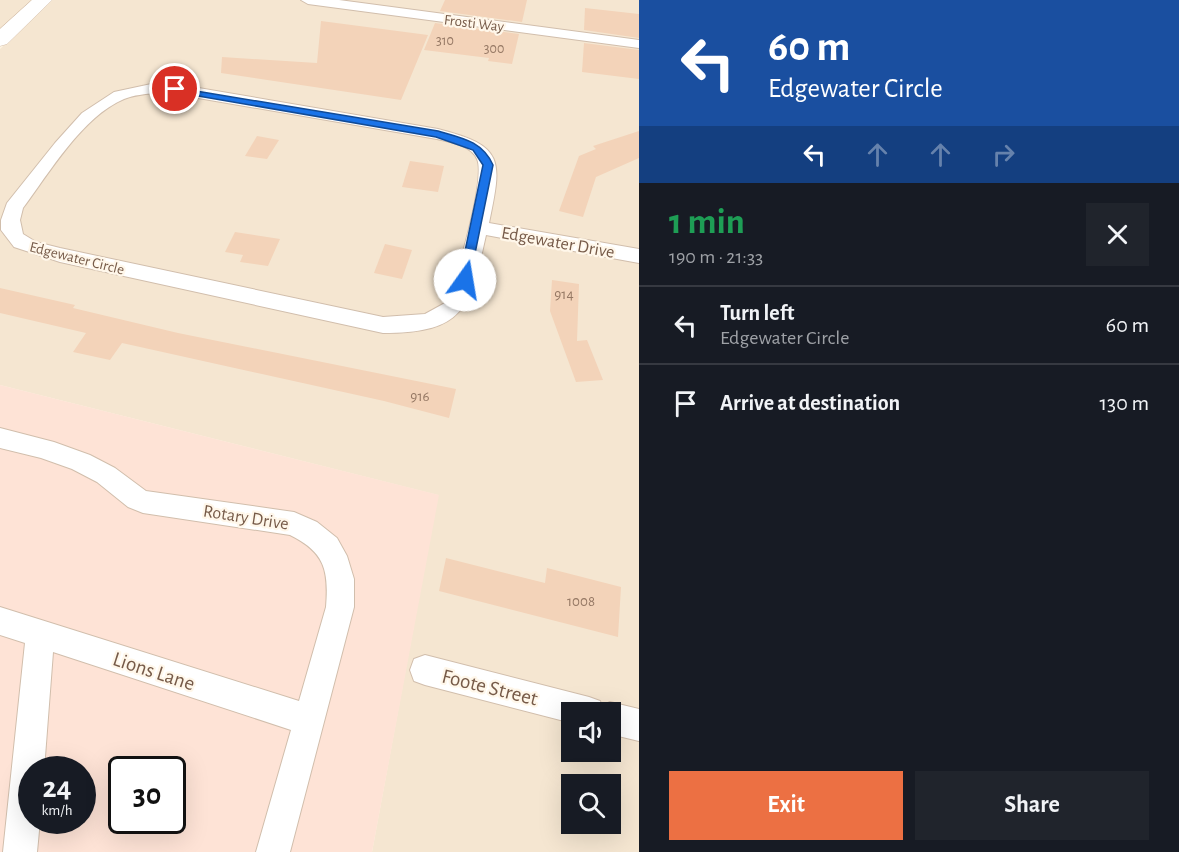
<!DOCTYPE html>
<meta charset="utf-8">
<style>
body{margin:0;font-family:"Alegreya Sans",sans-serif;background:#20242c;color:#f1f3f6;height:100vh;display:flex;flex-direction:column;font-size:22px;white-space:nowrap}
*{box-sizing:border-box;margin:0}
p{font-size:20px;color:#9ea1a6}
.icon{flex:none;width:33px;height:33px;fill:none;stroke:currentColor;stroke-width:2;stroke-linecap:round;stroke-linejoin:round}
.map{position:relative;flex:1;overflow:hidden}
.sheet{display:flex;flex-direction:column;background:#171b24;width:540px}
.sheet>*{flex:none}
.top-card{background:#1a4fa0;color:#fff;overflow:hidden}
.tools{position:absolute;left:561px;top:702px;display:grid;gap:12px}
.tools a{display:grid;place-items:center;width:60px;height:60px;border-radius:0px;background:#171b24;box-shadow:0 6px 24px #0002;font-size:30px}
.speed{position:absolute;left:18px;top:756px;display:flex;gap:12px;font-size:30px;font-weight:700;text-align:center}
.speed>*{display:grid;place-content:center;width:78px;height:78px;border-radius:50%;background:#171b24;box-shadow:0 6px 24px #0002;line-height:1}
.speed small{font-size:15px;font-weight:400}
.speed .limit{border:3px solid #111;border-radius:9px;background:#fff;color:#111}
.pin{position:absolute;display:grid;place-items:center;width:51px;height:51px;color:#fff;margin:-26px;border:3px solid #fff;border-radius:50%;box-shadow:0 2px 6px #0007}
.me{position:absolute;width:66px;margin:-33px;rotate:13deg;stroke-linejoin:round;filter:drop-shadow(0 0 4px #0008)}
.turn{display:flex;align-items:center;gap:21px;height:126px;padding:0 30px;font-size:27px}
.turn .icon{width:78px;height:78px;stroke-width:2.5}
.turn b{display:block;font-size:42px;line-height:51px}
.lanes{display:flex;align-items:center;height:57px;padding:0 30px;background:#0003;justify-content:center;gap:30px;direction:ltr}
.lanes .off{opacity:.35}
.round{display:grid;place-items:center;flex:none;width:63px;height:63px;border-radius:0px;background:#20242c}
.summary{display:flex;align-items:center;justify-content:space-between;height:102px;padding:0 30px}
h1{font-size:36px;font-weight:700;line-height:45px;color:#1e9e55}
.primary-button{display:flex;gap:12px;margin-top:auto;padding:12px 30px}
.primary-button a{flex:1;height:69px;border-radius:0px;background:#ec7043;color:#fff;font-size:24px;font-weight:700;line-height:69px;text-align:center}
.primary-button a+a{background:#20242c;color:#f1f3f6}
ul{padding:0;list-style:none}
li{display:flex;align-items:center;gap:18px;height:78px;padding:0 30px;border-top:2px solid #363941}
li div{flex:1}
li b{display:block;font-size:22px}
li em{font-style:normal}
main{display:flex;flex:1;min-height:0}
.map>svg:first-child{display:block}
.residential{fill:#f5e6d1;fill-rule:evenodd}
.commercial{fill:#fee3d6;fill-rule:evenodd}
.building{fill:#f3d3b9}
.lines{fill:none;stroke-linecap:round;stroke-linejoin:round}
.minor-casing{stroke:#d1beac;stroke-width:2}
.secondary-casing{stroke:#d4bea9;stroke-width:1}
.minor{fill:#fff;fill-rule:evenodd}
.secondary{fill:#fff;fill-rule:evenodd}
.route{fill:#1a73e8;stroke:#114b97;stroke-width:1.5}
.labels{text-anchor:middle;stroke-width:4.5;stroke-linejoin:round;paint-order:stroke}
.far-number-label{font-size:14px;fill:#957864}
.far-street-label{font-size:15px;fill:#765a48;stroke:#fff7ea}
.number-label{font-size:15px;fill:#957864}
.street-label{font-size:18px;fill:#765a48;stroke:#fff7ea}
.near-street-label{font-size:21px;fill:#765a48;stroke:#fff7ea}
</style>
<main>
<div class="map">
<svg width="639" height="852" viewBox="0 0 639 852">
<rect width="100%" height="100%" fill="#fdf4e3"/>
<g class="residential">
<polygon points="0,0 34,0 0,31"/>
<path d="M52,0H639V852H372L438,495L0,385V49ZM572,712H610V752H572ZM572,784H610V824H572Z"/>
</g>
<path class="commercial" d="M0,385L439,495L372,852H0ZM32,770H82V820H32ZM122,770H172V820H122Z"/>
<g class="building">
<polygon points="445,0 527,0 522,22 440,11"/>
<polygon points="585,8 639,14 639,38 584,30"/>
<polygon points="321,21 428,35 401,100 221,73 222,57 317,63"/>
<polygon points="435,23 519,34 512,64 488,61 489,58 424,50"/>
<polygon points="584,43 639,50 639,79 582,72"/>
<polygon points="639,131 639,158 596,177 583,217 559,211 579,156 596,149 593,146"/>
<polygon points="257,136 279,140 267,159 245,156"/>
<polygon points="410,161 444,166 438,192 402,187"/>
<polygon points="235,232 280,239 268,266 240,262 243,255 225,252"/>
<polygon points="385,244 412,250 402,279 374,273"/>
<polygon points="552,280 579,284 577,341 587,340 603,380 576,382 550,311"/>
<polygon points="0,288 75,305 73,308 178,333 456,389 449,418 384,401 122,343 110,360 73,352 86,333 0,313"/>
<polygon points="446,558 545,583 547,568 621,587 618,637 439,591"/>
</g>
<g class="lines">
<g class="minor-casing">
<g id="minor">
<polygon points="301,0 339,0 639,40 639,48 308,4"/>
<path d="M156,83L175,84L438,129C505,146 502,160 489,223L639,249V263L486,235C470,308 465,333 383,333L60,262L14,247L1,230V220L7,203L55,143L82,113L114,92ZM156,93L175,94L437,139C450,142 471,145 477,159C486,177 456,284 445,303L425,314L383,317L60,248L36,242L23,234L20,220L23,208C49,173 83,116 124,99C134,95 145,94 156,93Z"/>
<path d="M0,428L54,442L90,455L115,468L146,491L294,512L317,522L337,538L347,556L354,579V607L290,852H256L291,730L53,652L44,770H32V820H40L37,852H3L25,643L0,635V607L299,701L326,607C329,571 325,552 290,535L143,513L128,507L97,482L72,469L41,458L0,448Z"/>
<polygon points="425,655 589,697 600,701 602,706 610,702 639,709 639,741 610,734 610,712 572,712 572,723 425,685 414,681 410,670 414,659"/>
</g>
</g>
<g class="secondary-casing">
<polygon id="secondary" points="32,0 52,0 7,44 0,46 0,29"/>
</g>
<use href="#minor" class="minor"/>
<use href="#secondary" class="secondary"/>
</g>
<path class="route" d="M172,87L438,131C462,138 482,141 493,165L469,283H461L459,280L483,165L473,150L436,137L175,92L172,91Z"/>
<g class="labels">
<g class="far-number-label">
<text x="445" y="45">310</text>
<text x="494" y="53">300</text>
</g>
<g class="far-street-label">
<text transform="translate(474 23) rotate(7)" y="5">Frosti Way</text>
<text transform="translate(77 258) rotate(14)" y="5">Edgewater Circle</text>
</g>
<g class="number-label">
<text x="564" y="299">914</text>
<text x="420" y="401">916</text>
<text x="581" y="606">1008</text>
</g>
<g class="street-label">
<text transform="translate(558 242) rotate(10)" y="6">Edgewater Drive</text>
<text transform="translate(246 517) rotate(9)" y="6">Rotary Drive</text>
</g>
<g class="near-street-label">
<text transform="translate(154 671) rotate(18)" y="7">Lions Lane</text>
<text transform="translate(490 687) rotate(14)" y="7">Foote Street</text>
</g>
</g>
</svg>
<div class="tools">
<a><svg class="icon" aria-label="sound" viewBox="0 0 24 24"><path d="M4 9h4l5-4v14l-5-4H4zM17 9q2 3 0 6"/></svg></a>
<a><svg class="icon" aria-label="search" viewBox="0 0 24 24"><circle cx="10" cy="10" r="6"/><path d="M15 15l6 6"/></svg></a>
</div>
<div class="speed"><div>24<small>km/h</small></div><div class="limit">30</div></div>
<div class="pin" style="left:175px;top:89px;background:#d93025"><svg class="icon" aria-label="arrive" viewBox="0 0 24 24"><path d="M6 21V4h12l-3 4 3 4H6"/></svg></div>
<svg class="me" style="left:465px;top:280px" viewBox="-20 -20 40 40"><circle r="19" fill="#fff"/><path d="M0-13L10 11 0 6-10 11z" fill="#1a73e8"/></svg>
</div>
<section class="sheet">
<div class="top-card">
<div class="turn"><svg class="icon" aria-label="left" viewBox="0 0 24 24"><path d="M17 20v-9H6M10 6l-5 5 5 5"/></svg><div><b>60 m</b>Edgewater Circle</div></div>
<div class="lanes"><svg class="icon" aria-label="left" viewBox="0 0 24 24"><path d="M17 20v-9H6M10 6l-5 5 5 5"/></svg><svg class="icon off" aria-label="ahead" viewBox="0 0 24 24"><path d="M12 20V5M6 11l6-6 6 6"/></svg><svg class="icon off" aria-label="ahead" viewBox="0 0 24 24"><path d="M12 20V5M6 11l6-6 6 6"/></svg><svg class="icon off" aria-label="right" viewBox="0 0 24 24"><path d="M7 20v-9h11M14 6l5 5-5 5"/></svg></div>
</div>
<div class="summary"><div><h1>1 min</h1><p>190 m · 21:33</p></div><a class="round"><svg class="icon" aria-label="close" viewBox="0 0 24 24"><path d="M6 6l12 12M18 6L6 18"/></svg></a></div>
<ul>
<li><svg class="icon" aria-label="left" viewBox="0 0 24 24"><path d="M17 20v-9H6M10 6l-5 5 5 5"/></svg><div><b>Turn left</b><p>Edgewater Circle</p></div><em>60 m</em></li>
<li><svg class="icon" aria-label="arrive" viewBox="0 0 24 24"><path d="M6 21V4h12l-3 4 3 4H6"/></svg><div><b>Arrive at destination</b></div><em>130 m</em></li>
</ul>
<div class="primary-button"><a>Exit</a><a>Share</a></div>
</section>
</main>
